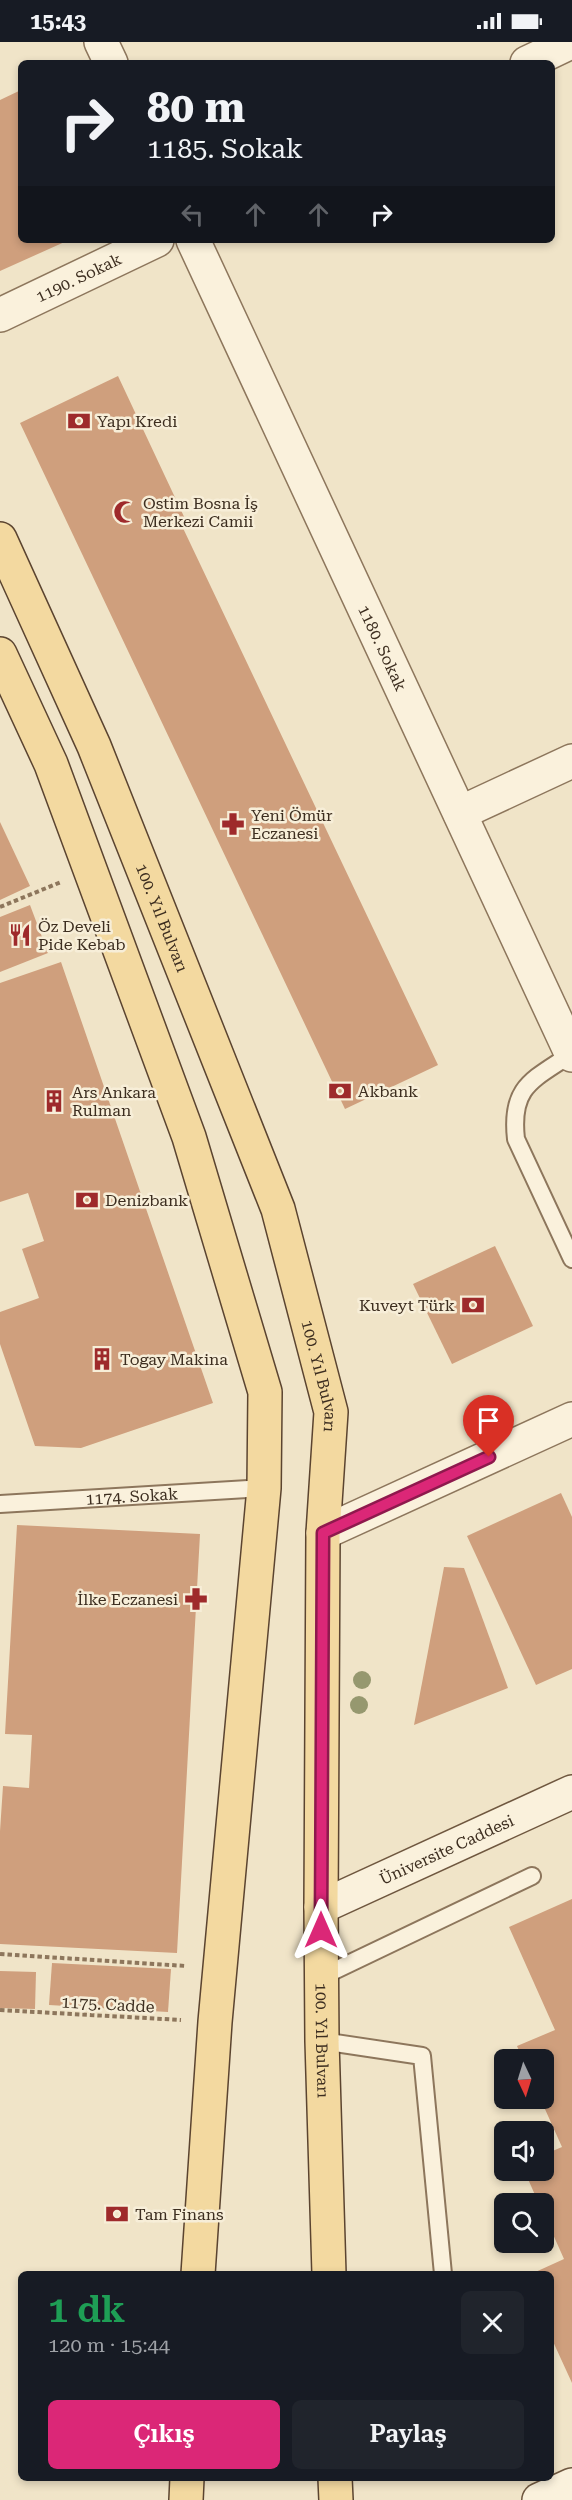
<!DOCTYPE html>
<html lang="tr">
<meta charset="utf-8">
<style>
body{margin:0;font-family:"Roboto Serif",serif;background:#20242c;color:#f1f3f6;height:100vh;display:flex;flex-direction:column;font-size:22px;white-space:nowrap}
*{box-sizing:border-box;margin:0}
p{font-size:20px;color:#9ea1a6}
.icon{flex:none;width:33px;height:33px;fill:none;stroke:currentColor;stroke-width:2;stroke-linecap:round;stroke-linejoin:round}
.map{position:relative;flex:1;overflow:hidden}
.panel{position:absolute;left:18px;top:2229px;width:536px;height:210px;display:flex;flex-direction:column;background:#171b24;border-radius:9px;box-shadow:0 3px 9px #0003}
.panel>*{flex:none}
.top-card{position:absolute;left:18px;top:18px;width:537px;height:183px;border-radius:9px;box-shadow:0 3px 9px #0003;background:#171b24;color:#f1f3f6;overflow:hidden}
.needle{width:39px;rotate:176deg}
.buttons{position:absolute;left:494px;top:2007px;display:grid;gap:12px}
.buttons a{display:grid;place-items:center;width:60px;height:60px;border-radius:9px;background:#171b24;box-shadow:0 3px 9px #0003;font-size:30px}
.pin{position:absolute;display:grid;place-items:center;width:51px;height:51px;color:#fff;margin:-62px -26px;border-radius:50% 50% 50% 0;rotate:-45deg;box-shadow:0 0 6px #0007}
.pin .icon{rotate:45deg}
.me{position:absolute;width:66px;margin:-33px;rotate:0deg;stroke-linejoin:round;filter:drop-shadow(0 0 4px #0008)}
.turn{display:flex;align-items:center;gap:21px;height:126px;padding:0 30px;font-size:27px}
.turn .icon{width:78px;height:78px;stroke-width:2.5}
.turn b{display:block;font-size:42px;line-height:51px}
.lanes{display:flex;align-items:center;height:57px;padding:0 30px;background:#0003;justify-content:center;gap:30px;direction:ltr}
.lanes .off{opacity:.35}
.round{display:grid;place-items:center;flex:none;width:63px;height:63px;border-radius:9px;background:#20242c}
.headline{display:flex;align-items:center;justify-content:space-between;height:102px;padding:0 30px}
h1{font-size:36px;font-weight:600;line-height:45px;color:#1e9e55}
.button{display:flex;gap:12px;margin-top:auto;padding:12px 30px}
.button a{flex:1;height:69px;border-radius:9px;background:#db2777;color:#fff;font-size:24px;font-weight:600;line-height:69px;text-align:center}
.button a+a{background:#20242c;color:#f1f3f6}
.status{display:flex;justify-content:space-between;align-items:center;height:42px;padding:0 30px;background:#171b24;direction:ltr}
.status svg{height:16px;fill:currentColor}
.map>svg:first-child{display:block}
.building{fill:#cf9f7d}
.lines{fill:none;stroke-linecap:round;stroke-linejoin:round}
.lane-casing{stroke:#8d765c;stroke-width:20}
.street-casing{stroke:#8d765c;stroke-width:36}
.secondary-casing{stroke:#6f573f;stroke-width:36}
.primary-casing{stroke:#5b4430;stroke-width:36}
.path{stroke:#8d765c;stroke-width:4;stroke-dasharray:4.5 3;stroke-linecap:butt}
.lane{stroke:#faf1dc;stroke-width:16}
.street{stroke:#faf1dc;stroke-width:33}
.secondary{stroke:#faf1dc;stroke-width:33}
.primary{stroke:#f3d9a0;stroke-width:33}
.tree{fill:#96986f}
.route-casing{stroke:#8e194d;stroke-width:15}
.route{stroke:#db2777;stroke-width:10}
.labels{text-anchor:middle;stroke-width:5;stroke-linejoin:round;paint-order:stroke}
.street-label{font-size:16px;fill:#3d2e20;stroke:#f7eed8}
.poi-label{font-size:16px;fill:#3d2e20;stroke:#f7eed8;text-anchor:start}
</style>
<div class="status"><b>15:43</b><svg viewBox="0 0 49 12"><path d="M0 12V9h3v3zM5 12V6h3v6zM10 12V3h3v9zM15 12V0h3v12zM26 1h20v11H26zM47 4h2v5h-2z"/></svg></div>
<div class="map">
<svg width="572" height="2458" viewBox="0 0 572 2458">
<rect width="100%" height="100%" fill="#f0e4c8"/>
<g class="building">
<polygon points="21,48 21,198 69,198 0,229 0,58"/>
<polygon points="118,334 187,481 182,484 438,1023 345,1067 20,381"/>
<polygon points="0,780 30,844 0,858"/>
<polygon points="30,863 48,911 0,930 0,875"/>
<polygon points="61,920 213,1361 81,1406 35,1404 0,1302 0,1270 39,1256 22,1207 44,1199 28,1151 0,1160 0,941"/>
<polygon points="495,1204 533,1284 452,1322 413,1242"/>
<polygon points="561,1451 572,1475 572,1627 536,1643 467,1494"/>
<polygon points="17,1483 200,1492 177,1911 0,1902 0,1789 3,1744 29,1746 32,1693 5,1692"/>
<polygon points="444,1525 464,1526 508,1646 414,1683"/>
<polygon points="572,1857 572,2341 550,2293 550,2232 531,2232 564,2217 543,2170 543,2162 539,2162 524,2128 543,2128 543,2113 562,2105 540,2056 543,2056 543,2018 523,2018 517,2004 555,1988 509,1885"/>
<polygon points="52,1921 171,1927 168,1970 49,1963"/>
<polygon points="0,1929 36,1930 35,1967 0,1966"/>
</g>
<g class="lines">
<g class="lane-casing">
<g id="lane">
<path d="M571,1012C533,1038 510,1044 516,1097L572,1217"/>
<path id="s1" d="M0,1462L264,1446"/>
<polyline points="321,1935 532,1834"/>
<polyline points="322,1999 422,2014 443,2232"/>
</g>
</g>
<g class="street-casing">
<g id="street">
<polyline points="101,0 111,21"/>
<polyline points="527,21 571,0"/>
<path id="s2" d="M193,198L572,1013"/>
<path id="s3" d="M0,273L157,198"/>
<polyline points="460,771 572,719"/>
<polyline points="323,1491 572,1377"/>
</g>
</g>
<g class="secondary-casing">
<g id="secondary">
<path id="s4" d="M321,1865L572,1750"/>
<polyline points="539,2458 572,2443"/>
</g>
</g>
<g class="primary-casing">
<g id="primary">
<path id="s5" d="M0,497L94,704L278,1167L331,1370L323,1491L321,1865L322,1999L329,2232"/>
<polyline points="0,612 51,722 189,1095 265,1350 264,1446 215,1980 198,2232"/>
<polyline points="335,2436 336,2458"/>
<polyline points="186,2458 187,2436"/>
</g>
</g>
<g class="path">
<polyline points="0,865 61,840"/>
<polyline points="0,1912 186,1924"/>
<polyline points="0,1968 181,1978"/>
</g>
<use href="#lane" class="lane"/>
<use href="#street" class="street"/>
<use href="#secondary" class="secondary"/>
<use href="#primary" class="primary"/>
</g>
<g class="tree">
<circle cx="362" cy="1638" r="9"/>
<circle cx="359" cy="1663" r="9"/>
</g>
<g class="lines">
<g class="route-casing">
<polyline id="route" points="321,1888 323,1491 489,1415"/>
</g>
<use href="#route" class="route"/>
</g>
<defs>
<g id="bank-bare" transform="scale(1.8)"><path d="M-6-4H6V4H-6ZM0-2.3a2.3 2.3 0 1 0 0 4.6a2.3 2.3 0 1 0 0-4.6Z" fill="#9e2a2b" stroke="#f7eed8" stroke-width="2.5" paint-order="stroke"/></g>
<g id="mosque-bare" transform="scale(1.8)"><path d="M3.5-4.9A6 6 0 1 0 3.5 4.9A5 5 0 1 1 3.5-4.9Z" fill="#9e2a2b" stroke="#f7eed8" stroke-width="2.5" paint-order="stroke"/></g>
<g id="pharmacy-bare" transform="scale(1.8)"><path d="M-2-6h4v4h4v4h-4v4h-4v-4h-4v-4h4Z" fill="#9e2a2b" stroke="#f7eed8" stroke-width="2.5" paint-order="stroke"/></g>
<g id="restaurant-bare" transform="scale(1.8)"><path d="M-5-6h1v4h1v-4h1v4h1v-4h1v5L-1.5 .5V6h-2V.5L-5-1ZM5-6V6H3V1.5H1.5Q1.5-4 5-6Z" fill="#9e2a2b" stroke="#f7eed8" stroke-width="2.5" paint-order="stroke"/></g>
<g id="building-bare" transform="scale(1.8)"><path d="M-4-6H4V6H1V3H-1V6H-4ZM-2.5-4.3h1.7v1.8h-1.7ZM.8-4.3h1.7v1.8H.8ZM-2.5-1h1.7V.8h-1.7ZM.8-1h1.7V.8H.8Z" fill="#9e2a2b" stroke="#f7eed8" stroke-width="2.5" paint-order="stroke"/></g>
</defs>
<g fill-rule="evenodd">
<use href="#bank-bare" x="79" y="379"/>
<use href="#mosque-bare" x="125" y="470"/>
<use href="#pharmacy-bare" x="233" y="782"/>
<use href="#restaurant-bare" x="20" y="893"/>
<use href="#bank-bare" x="340" y="1049"/>
<use href="#building-bare" x="54" y="1059"/>
<use href="#bank-bare" x="87" y="1158"/>
<use href="#bank-bare" x="473" y="1263"/>
<use href="#building-bare" x="102" y="1317"/>
<use href="#pharmacy-bare" x="196" y="1557"/>
<use href="#bank-bare" x="117" y="2172"/>
</g>
<g class="labels">
<g class="street-label">
<text dy="6" stroke="none"><textPath href="#s3" startOffset="87">1190. Sokak</textPath></text>
<text dy="6" stroke="none"><textPath href="#s2" startOffset="450">1180. Sokak</textPath></text>
<text dy="6" stroke="none"><textPath href="#s5" startOffset="412">100. Yıl Bulvarı</textPath></text>
<text dy="6" stroke="none"><textPath href="#s5" startOffset="898">100. Yıl Bulvarı</textPath></text>
<text dy="6" stroke="none"><textPath href="#s1" startOffset="132">1174. Sokak</textPath></text>
<text dy="6" stroke="none"><textPath href="#s4" startOffset="138">Üniversite Caddesi</textPath></text>
<text transform="translate(108 1962) rotate(3)" y="6">1175. Cadde</text>
<text dy="6" stroke="none"><textPath href="#s5" startOffset="1564">100. Yıl Bulvarı</textPath></text>
</g>
<g class="poi-label">
<text x="97" y="385">Yapı Kredi</text>
<text x="143" y="467">Ostim Bosna İş<tspan x="143" dy="18">Merkezi Camii</tspan></text>
<text x="251" y="779">Yeni Ömür<tspan x="251" dy="18">Eczanesi</tspan></text>
<text x="38" y="890">Öz Develi<tspan x="38" dy="18">Pide Kebab</tspan></text>
<text x="358" y="1055">Akbank</text>
<text x="72" y="1056">Ars Ankara<tspan x="72" dy="18">Rulman</tspan></text>
<text x="105" y="1164">Denizbank</text>
<text x="455" y="1269" text-anchor="end">Kuveyt Türk</text>
<text x="120" y="1323">Togay Makina</text>
<text x="178" y="1563" text-anchor="end">İlke Eczanesi</text>
<text x="135" y="2178">Tam Finans</text>
</g>
</g>
</svg>
<div class="buttons">
<a><svg class="needle" viewBox="-14 -14 28 28"><path d="M0-13l5 13h-10z" fill="#e53935"/><path d="M0 13l5-13h-10z" fill="#9ea1a6"/></svg></a>
<a><svg class="icon" aria-label="sound" viewBox="0 0 24 24"><path d="M4 9h4l5-4v14l-5-4H4zM17 9q2 3 0 6"/></svg></a>
<a><svg class="icon" aria-label="search" viewBox="0 0 24 24"><circle cx="10" cy="10" r="6"/><path d="M15 15l6 6"/></svg></a>
</div>
<div class="pin" style="left:489px;top:1415px;background:#d93025"><svg class="icon" aria-label="arrive" viewBox="0 0 24 24"><path d="M6 21V4h12l-3 4 3 4H6"/></svg></div>
<svg class="me" style="left:321px;top:1888px" viewBox="-20 -20 40 40"><path d="M0-17L14 15 0 8-14 15z" fill="#db2777" stroke="#fff" stroke-width="4"/></svg>
<div class="top-card">
<div class="turn"><svg class="icon" aria-label="right" viewBox="0 0 24 24"><path d="M7 20v-9h11M14 6l5 5-5 5"/></svg><div><b>80 m</b>1185. Sokak</div></div>
<div class="lanes"><svg class="icon off" aria-label="left" viewBox="0 0 24 24"><path d="M17 20v-9H6M10 6l-5 5 5 5"/></svg><svg class="icon off" aria-label="ahead" viewBox="0 0 24 24"><path d="M12 20V5M6 11l6-6 6 6"/></svg><svg class="icon off" aria-label="ahead" viewBox="0 0 24 24"><path d="M12 20V5M6 11l6-6 6 6"/></svg><svg class="icon" aria-label="right" viewBox="0 0 24 24"><path d="M7 20v-9h11M14 6l5 5-5 5"/></svg></div>
</div>
<section class="panel">
<div class="headline"><div><h1>1 dk</h1><p>120 m · 15:44</p></div><a class="round"><svg class="icon" aria-label="close" viewBox="0 0 24 24"><path d="M6 6l12 12M18 6L6 18"/></svg></a></div>
<div class="button"><a>Çıkış</a><a>Paylaş</a></div>
</section>
</div>
